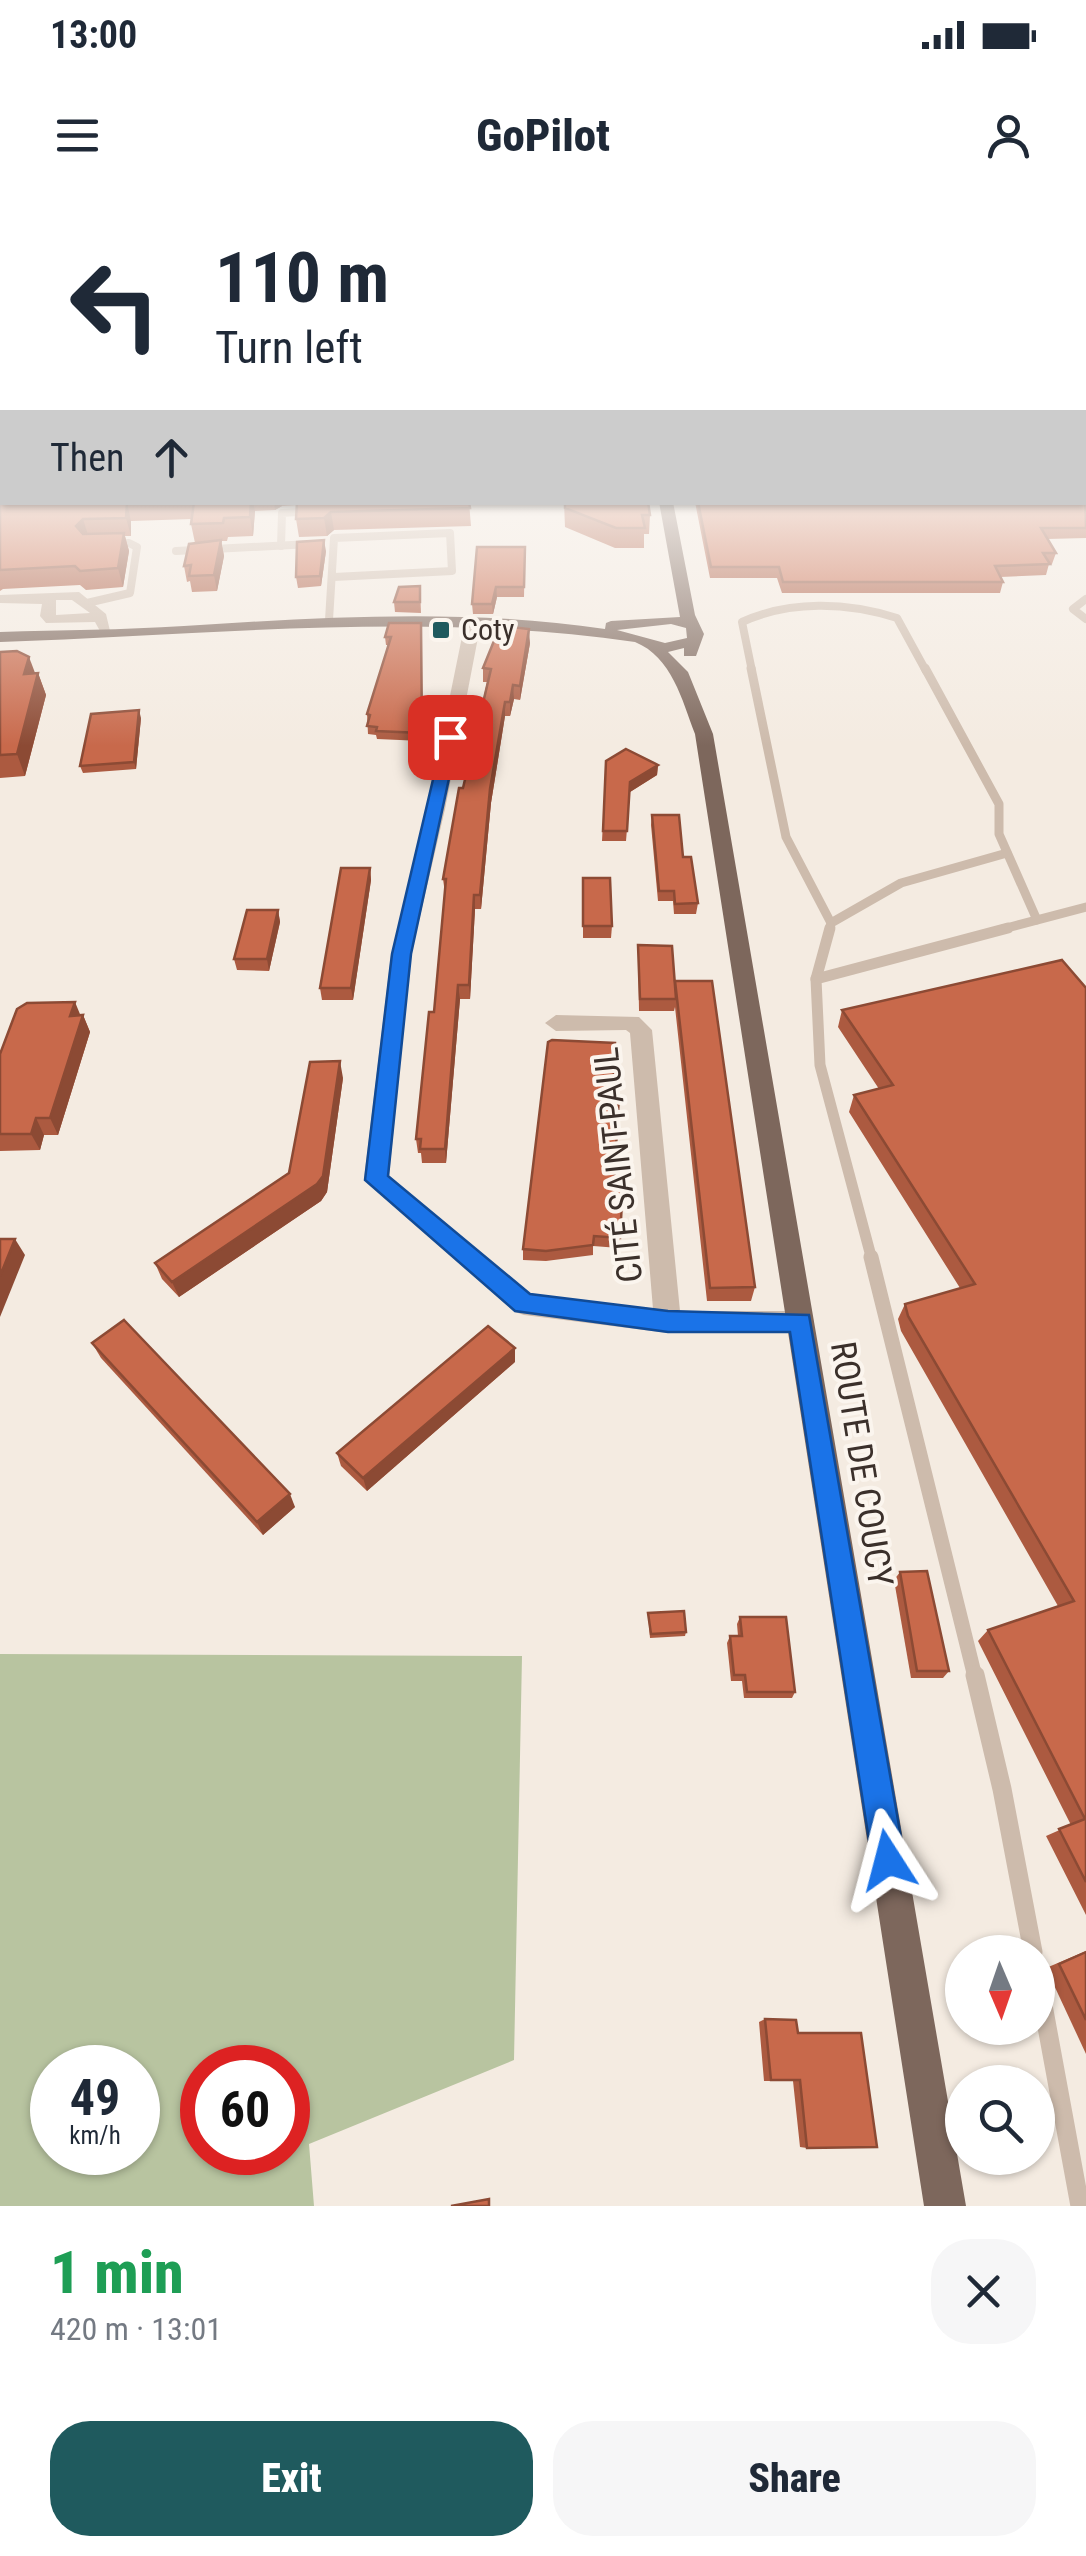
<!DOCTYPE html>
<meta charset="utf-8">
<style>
body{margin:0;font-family:"Roboto Condensed",sans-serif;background:#f6f6f7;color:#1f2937;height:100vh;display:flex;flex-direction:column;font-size:38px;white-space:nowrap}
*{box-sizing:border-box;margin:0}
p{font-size:32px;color:#747a83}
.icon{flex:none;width:55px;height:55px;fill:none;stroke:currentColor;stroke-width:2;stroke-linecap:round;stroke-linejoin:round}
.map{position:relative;height:2006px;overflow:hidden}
.panel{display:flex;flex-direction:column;background:#fff;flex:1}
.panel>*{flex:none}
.top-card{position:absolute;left:0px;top:0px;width:1088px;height:305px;box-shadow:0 2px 8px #0004;background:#fff;color:#1f2937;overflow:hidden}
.needle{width:65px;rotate:178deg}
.tools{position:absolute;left:945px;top:1735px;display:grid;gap:20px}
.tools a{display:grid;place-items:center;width:110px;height:110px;border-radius:50%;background:#fff;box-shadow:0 2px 8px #0004;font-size:50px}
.speed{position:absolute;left:30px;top:1845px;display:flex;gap:20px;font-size:50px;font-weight:700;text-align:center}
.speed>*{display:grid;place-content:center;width:130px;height:130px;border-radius:50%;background:#fff;box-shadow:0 2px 8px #0004;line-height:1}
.speed small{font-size:25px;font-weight:400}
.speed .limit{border:15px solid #d22;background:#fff;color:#111}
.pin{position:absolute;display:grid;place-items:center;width:85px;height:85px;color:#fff;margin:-42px;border-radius:20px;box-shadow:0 5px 15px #0006}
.me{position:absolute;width:110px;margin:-55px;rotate:351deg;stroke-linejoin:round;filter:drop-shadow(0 0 8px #0008)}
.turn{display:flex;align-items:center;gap:35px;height:210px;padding:0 50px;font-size:45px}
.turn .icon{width:130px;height:130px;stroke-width:2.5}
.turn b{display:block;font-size:70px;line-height:85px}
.then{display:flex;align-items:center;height:95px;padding:0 50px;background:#0003;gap:20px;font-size:38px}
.round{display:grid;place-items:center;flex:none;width:105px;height:105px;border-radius:40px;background:#f6f6f7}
.head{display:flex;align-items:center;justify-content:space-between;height:170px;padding:0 50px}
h1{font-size:60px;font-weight:800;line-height:75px;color:#1e9e55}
.action{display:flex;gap:20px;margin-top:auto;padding:20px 50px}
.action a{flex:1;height:115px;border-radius:40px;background:#1f5a5e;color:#fff;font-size:40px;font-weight:800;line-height:115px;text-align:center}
.action a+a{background:#f6f6f7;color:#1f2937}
.status{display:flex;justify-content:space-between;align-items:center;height:70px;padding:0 50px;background:#fff;direction:ltr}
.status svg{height:28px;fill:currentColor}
header{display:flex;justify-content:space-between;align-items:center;height:130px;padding:0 50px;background:#fff;font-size:45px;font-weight:800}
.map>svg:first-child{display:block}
.green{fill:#b8c4a0;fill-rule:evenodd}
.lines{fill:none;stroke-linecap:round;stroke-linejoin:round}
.service-far4{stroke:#cdbbac;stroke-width:8}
.service-far3{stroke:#cdbbac;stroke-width:9}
.service-far2{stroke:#cdbbac;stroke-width:11}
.service-far1{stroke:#cdbbac;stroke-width:15}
.service{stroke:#cdbbac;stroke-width:19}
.minor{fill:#cdbbac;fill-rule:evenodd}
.primary{fill:#7d675c;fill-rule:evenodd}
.wall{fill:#ac5a40}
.shaded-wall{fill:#8c4a34}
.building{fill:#c8694b;stroke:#8c4a34;stroke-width:2.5}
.route{fill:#1a73e8;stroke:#114b97;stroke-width:2.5}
.poi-dot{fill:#1f5a5e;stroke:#fbf5ee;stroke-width:4}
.labels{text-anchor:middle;stroke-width:8;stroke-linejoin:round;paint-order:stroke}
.far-poi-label{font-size:30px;fill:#3b302b;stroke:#fbf5ee;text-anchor:start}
.street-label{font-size:35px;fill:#3b302b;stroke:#fbf5ee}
</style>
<div class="status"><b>13:00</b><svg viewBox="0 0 49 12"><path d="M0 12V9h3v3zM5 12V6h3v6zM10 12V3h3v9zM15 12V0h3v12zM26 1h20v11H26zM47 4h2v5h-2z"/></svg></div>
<header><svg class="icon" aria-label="menu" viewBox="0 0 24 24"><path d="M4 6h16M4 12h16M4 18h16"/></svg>GoPilot<svg class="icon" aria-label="person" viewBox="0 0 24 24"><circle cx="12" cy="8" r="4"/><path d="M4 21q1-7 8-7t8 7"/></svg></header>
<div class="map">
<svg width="1086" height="2006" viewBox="0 0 1086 2006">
<rect width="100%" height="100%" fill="#f4ebe1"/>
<path class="green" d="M0,1454L522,1456L514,1860L309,1944L314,2006H0ZM52,1868H138V1952H52ZM202,1868H288V1952H202Z"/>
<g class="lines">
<g class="service-far4">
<polyline points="281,346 282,313 312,311"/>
<polyline points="176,351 311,344"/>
<polyline points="1086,399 1073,409 1086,419"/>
<polyline points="87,403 130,393 137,347 129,343 110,344"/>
<polyline points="329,420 334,338 450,333 452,371 334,377"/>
<path d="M752,471L742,422C790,400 847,402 897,418L926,471"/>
</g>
<g class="service-far3">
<polyline points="751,468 786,637 831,723 829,730"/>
<polyline points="925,468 999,604 999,634 1037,720"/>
<polyline points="831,723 901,683 1007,653"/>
<polyline points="999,730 1086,707"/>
</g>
<g class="service-far2">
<polyline points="816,779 830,728"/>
<polyline points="872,1060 820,865 816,779 1008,728"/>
</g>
<polyline class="service-far1" points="871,1057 975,1477"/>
<g class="service">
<polyline points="975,1475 1002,1589 1033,1752"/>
<polyline points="1038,1778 1080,2006"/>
</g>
<g class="minor">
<path d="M79,392L106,414L110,431H100L95,422L46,423L40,416L42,404L0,403V395ZM56,400H72L90,413L56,415Z"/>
<polygon points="473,417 481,422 445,609 411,755 389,976 530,1094 653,1109 630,833 626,830 556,831 545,823 556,815 639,817 652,830 680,1111 801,1111 811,1114 814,1122 811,1130 801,1133 668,1133 524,1115 515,1112 364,979 391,755 427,609 465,422"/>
</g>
<path class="primary" d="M659,302H673L695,415L704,434L696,456H684V448L668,452L688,472L713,534L966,2006H924L695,534C682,500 672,457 635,442C424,411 212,435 0,442V432C61,430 123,430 184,426C324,417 465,408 605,429L606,423L611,421L680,417ZM671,424L686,428L687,438L665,443L617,430Z"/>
</g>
<g class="wall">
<rect x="0" y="265" width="2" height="15"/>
<polygon points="1086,287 1086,338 1047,339 1056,353 1052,364 1049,364 1046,375 1000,377 1003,382 1000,393 782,393 777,378 710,378 695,302 1085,302"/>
<polygon points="28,302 469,302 471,326 334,330 327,336 299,337 296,319 297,305 282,306 275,310 255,311 253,336 228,337 227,341 221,341 224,356 217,391 192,392 190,381 187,382 184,366 195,343 191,324 192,319 131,321 131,336 125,336 129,351 123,387 86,390 80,385 3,389 0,391 0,304"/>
<polygon points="564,302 648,302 650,315 649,334 644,334 644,348 615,348 565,327"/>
<polygon points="525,347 524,397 497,397 493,414 473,414 472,404"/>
<polygon points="326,351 321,386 298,388 296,377"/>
<polygon points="420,386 421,413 395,412 394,402"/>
<polygon points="421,423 422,541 377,539 376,535 368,534 367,514 388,445 386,445 385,437"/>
<polygon points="530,443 520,500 514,499 510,516 505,516 491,603 481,709 475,709 470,799 460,799 446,963 422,963 421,953 418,953 416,939 434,812 445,693 443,679 487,482 483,482 483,468"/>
<polygon points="0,452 35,474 38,473 46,495 25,576 0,578"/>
<polygon points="141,518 136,569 83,573 80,566"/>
<polygon points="606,561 658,565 657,575 630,592 626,641 602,641"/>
<polygon points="652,615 683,657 698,703 696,714 674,714 673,701 658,701 651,625"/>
<polygon points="370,668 371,680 353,800 322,800 320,788"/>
<polygon points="583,678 612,726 611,738 583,738"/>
<polygon points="278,710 280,722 269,771 237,770 234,759"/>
<polygon points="638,745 675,786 755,1087 751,1101 707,1101 675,807 674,811 639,811"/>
<polygon points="1086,788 1086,1715 1046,1636 1071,1625 978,1441 988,1430 1058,1406 901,1131 898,1119 905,1104 960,1088 849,912 854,895 879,889 838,827 842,810"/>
<polygon points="80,815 83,815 90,832 58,935 44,935 40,950 0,951 0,854"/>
<polygon points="343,878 327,992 321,1001 179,1097 162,1079 155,1063 289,973"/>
<polygon points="613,894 614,982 623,983 619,1048 593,1046 593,1055 546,1061 523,1060 523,1049"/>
<polygon points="92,1143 295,1307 263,1335 101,1158"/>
<polygon points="515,1162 367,1291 341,1266 337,1253"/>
<polygon points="900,1372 949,1471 943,1478 911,1478 894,1380"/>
<polygon points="648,1413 686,1432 685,1436 650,1438"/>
<polygon points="740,1417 795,1492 792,1498 744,1498 742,1481 731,1481 727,1443 730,1436 738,1436 737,1424"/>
<polygon points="1086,1751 1086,1854 1046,1768"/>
<polygon points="765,1819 798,1833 807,1948 800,1947 793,1881 764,1881 759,1822"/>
</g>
<g class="shaded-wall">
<polygon points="251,302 253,302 255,311 253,336 250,317"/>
<polygon points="274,302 281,302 282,306 275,310"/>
<polygon points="127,303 131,321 131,336 126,318"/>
<polygon points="331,312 334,330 327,336 324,318"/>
<polygon points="83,319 89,338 82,344 76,326"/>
<polygon points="124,333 129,351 123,387 118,368"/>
<polygon points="221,340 224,356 217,391 214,375"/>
<polygon points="324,340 326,351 321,386 320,376"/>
<polygon points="496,387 497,397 493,414 492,404"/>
<polygon points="529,429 530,443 520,500 520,486"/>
<polygon points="29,457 37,478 24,474"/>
<polygon points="38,473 46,495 25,576 17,554"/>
<polygon points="513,485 514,499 510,516 510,502"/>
<polygon points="505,502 505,516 491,603 481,709 480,695 490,589"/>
<polygon points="139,510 141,518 136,569 134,562"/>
<polygon points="658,565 657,575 630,592 630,582"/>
<polygon points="370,668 371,680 353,800 351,788"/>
<polygon points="474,695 475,709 470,799 469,785"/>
<polygon points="278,710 280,722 269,771 267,759"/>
<polygon points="458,785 460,799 446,963 445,949"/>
<polygon points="75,802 82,819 83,815 90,832 58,935 50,918 70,816"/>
<polygon points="340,861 343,878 327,992 321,1001 179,1097 172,1082 317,984"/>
<polygon points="36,918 44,935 40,950 31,934"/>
<polygon points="15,1039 25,1055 0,1117 0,1076"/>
<polygon points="515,1148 515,1162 367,1291 363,1278"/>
<polygon points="290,1294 295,1307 263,1335 257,1322"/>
</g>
<g class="building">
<polygon points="1085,286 1086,328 1041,328 1056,353 1043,353 1050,364 995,366 1003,382 783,382 779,367 711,367 698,302 1085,302"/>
<polygon points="28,302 138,302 127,303 126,318 83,319 76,326 83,334 124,333 118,368 80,371 75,366 0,370 0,304"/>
<polygon points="194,302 251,302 250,317 224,318 223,323 191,324"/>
<polygon points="297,302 469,302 470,308 331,312 324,318 296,319"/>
<polygon points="565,302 648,302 650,315 642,315 645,328 616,328 565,308"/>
<polygon points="221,340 214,375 189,376 191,365 184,366 189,344"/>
<polygon points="324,340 320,376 296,377 297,342"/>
<polygon points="477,347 525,347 524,387 496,387 492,404 472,404"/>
<polygon points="420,386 420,402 394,402 399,387"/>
<polygon points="389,423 421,423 422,533 376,531 377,527 367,526 370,515 367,514 391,437 385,437"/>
<polygon points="500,426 529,429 520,486 513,485 510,502 505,502 490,589 480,695 474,695 469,785 458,785 445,949 420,949 421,939 416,939 429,812 434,812 446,679 443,679 459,588 463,588 491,469 483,468"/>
<polygon points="17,451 29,457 24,474 38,473 17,554 0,555 0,452"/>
<polygon points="139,510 134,562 80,566 91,514"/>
<polygon points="626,549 658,565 630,582 627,631 603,631 606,561"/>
<polygon points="652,615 679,615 683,657 691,657 698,703 675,704 674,691 659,691"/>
<polygon points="341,668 370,668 351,788 320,788"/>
<polygon points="583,678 610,678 612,726 583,726"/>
<polygon points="247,710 278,710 267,759 234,759"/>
<polygon points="638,745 672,746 676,799 640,799"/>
<polygon points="1062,760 1086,788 1086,1682 1059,1629 1085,1619 988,1430 1074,1401 908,1116 905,1104 975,1084 854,895 893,885 842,810"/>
<polygon points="675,781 712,781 755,1087 710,1088"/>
<polygon points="75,802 70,816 83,815 50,918 36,918 31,934 0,934 0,854 17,809 27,803"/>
<polygon points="552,840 615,843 613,894 619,895 614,982 623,983 620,1038 594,1036 593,1045 546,1051 523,1049 548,842"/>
<polygon points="340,861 323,976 317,984 172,1082 155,1063 289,973 310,862"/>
<polygon points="0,1039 15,1039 0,1076"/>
<polygon points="124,1120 290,1294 257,1322 92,1143"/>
<polygon points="488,1126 515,1148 363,1278 337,1253"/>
<polygon points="927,1371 949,1471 917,1471 900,1372"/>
<polygon points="684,1411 686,1432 651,1434 648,1413"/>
<polygon points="740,1417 786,1417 795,1492 747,1492 745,1475 734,1475 730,1436 742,1436"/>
<polygon points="1086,1752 1086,1820 1059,1764"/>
<polygon points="765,1819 796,1820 798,1833 861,1833 877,1947 807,1948 800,1880 771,1880"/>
<polygon points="489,1999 489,2006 451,2006"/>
</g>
<linearGradient id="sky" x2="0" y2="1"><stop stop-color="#7eb2d2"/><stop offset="0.49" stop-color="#faf6f2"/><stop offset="1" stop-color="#faf6f2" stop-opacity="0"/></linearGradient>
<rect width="1086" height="546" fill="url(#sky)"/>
<polygon class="route" points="450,532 458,537 411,754 388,976 530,1094 668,1111 809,1115 905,1660 900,1672 888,1676 877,1672 872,1660 790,1132 668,1132 515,1111 365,980 392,754 443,537"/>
<rect class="poi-dot" x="431" y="420" width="20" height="20" rx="5"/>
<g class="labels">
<g class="far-poi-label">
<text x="461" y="440">Coty</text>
</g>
<g class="street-label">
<text transform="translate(618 965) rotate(-96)" y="12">CITÉ SAINT-PAUL</text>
<text transform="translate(862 1264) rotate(81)" y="12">ROUTE DE COUCY</text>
</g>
</g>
</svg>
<div class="tools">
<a><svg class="needle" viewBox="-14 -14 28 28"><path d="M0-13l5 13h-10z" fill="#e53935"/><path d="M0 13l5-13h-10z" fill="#747a83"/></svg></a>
<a><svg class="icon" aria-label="search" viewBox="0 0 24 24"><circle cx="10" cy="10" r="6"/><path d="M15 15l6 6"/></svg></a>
</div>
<div class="speed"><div>49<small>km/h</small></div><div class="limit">60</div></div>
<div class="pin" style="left:450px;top:537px;background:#d93025"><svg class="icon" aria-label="arrive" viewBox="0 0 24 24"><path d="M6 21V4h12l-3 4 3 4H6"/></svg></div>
<svg class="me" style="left:888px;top:1660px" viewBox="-20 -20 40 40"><path d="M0-17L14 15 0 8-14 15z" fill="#1a73e8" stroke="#fff" stroke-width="4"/></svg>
<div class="top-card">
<div class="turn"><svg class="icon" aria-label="left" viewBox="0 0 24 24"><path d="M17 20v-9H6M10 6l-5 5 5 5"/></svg><div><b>110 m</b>Turn left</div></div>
<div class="then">Then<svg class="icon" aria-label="ahead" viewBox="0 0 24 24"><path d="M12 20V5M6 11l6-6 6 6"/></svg></div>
</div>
</div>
<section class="panel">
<div class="head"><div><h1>1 min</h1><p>420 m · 13:01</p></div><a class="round"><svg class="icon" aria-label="close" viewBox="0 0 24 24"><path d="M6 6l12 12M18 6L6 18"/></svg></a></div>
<div class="action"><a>Exit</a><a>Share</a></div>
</section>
